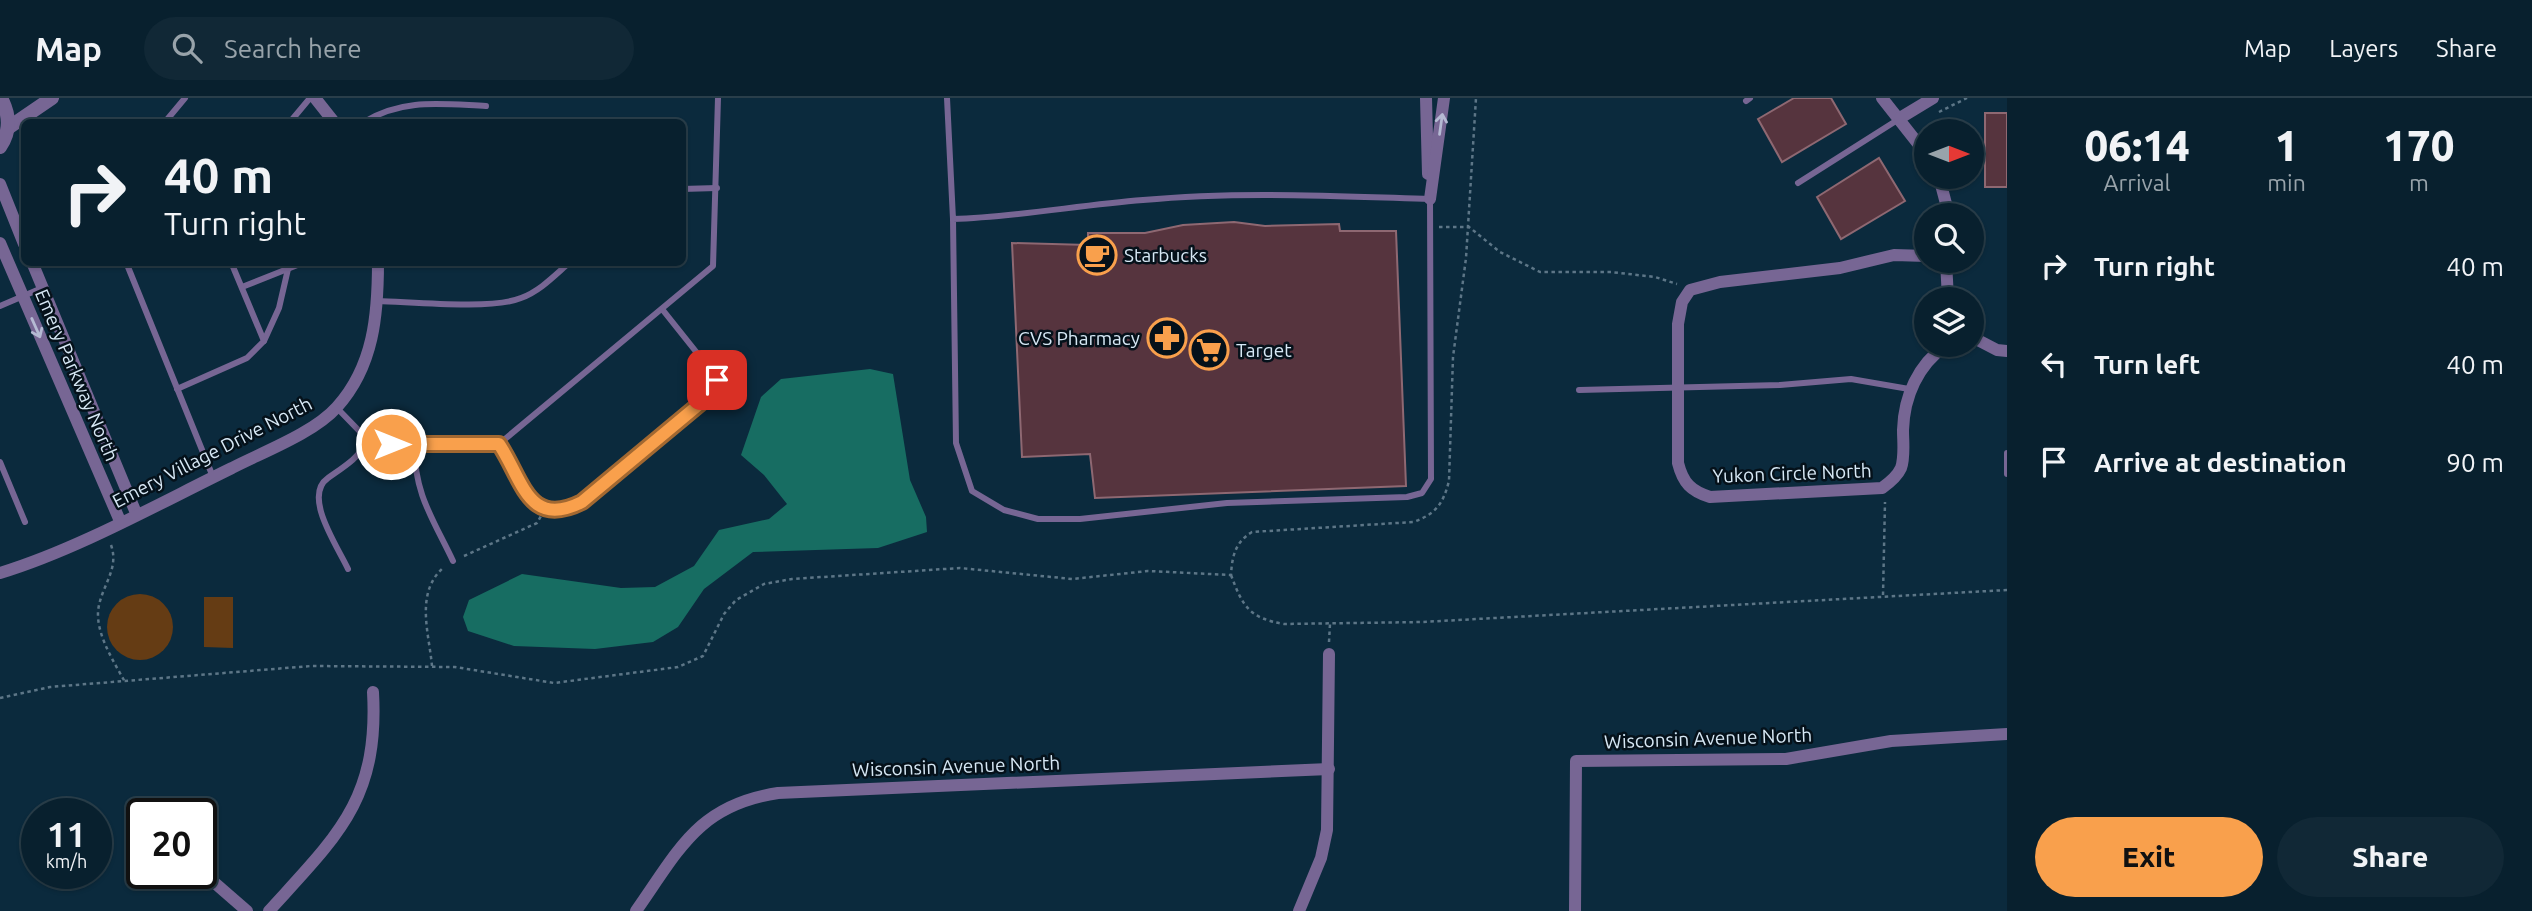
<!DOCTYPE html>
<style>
body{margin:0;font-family:Ubuntu,sans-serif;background:#112836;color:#f1f3f6;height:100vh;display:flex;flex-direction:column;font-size:26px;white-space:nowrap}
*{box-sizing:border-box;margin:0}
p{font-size:23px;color:#98a3aa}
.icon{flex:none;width:38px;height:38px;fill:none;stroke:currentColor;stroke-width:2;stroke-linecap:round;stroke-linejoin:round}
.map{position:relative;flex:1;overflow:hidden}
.drawer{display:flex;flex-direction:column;background:#08202e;width:525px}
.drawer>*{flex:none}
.hud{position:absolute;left:21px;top:21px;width:665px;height:147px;border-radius:10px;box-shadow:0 2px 5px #0004,0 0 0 2px #293e4a;background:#08202e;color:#f1f3f6;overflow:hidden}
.needle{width:46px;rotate:90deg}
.fabs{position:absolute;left:1914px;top:21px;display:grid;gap:14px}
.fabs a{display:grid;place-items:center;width:70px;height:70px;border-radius:50%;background:#08202e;box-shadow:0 2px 5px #0004,0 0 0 2px #293e4a;font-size:35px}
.speed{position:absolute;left:21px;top:700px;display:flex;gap:14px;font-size:35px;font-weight:700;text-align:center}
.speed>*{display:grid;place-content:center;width:91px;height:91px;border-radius:50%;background:#08202e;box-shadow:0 2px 5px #0004,0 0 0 2px #293e4a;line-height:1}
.speed small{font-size:18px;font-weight:400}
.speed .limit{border:4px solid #111;border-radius:10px;background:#fff;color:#111}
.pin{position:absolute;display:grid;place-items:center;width:60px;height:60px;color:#fff;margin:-30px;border-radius:14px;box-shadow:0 4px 10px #0006}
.me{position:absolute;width:77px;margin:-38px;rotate:90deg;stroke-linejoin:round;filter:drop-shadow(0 0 5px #0008)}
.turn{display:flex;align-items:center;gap:24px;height:147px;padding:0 28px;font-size:32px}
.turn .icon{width:91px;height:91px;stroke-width:2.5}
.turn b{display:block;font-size:49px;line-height:60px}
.eta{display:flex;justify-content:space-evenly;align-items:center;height:119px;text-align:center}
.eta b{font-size:42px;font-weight:800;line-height:49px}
.primary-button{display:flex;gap:14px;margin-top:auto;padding:14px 28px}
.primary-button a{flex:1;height:80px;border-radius:42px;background:#f9a04c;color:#111;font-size:28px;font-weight:800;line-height:80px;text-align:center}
.primary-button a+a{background:#112836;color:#f1f3f6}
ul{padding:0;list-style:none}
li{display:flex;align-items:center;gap:21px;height:98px;padding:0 28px}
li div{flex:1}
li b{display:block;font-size:26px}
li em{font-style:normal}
header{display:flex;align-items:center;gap:42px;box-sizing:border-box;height:98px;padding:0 35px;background:#08202e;border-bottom:2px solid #293e4a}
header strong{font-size:33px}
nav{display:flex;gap:38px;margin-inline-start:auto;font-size:24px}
.search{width:490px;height:63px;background:#112836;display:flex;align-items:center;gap:18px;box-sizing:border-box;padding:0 24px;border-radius:38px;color:#98a3aa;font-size:26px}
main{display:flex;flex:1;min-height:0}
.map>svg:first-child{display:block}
.green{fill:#653c14}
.water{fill:#176d62}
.building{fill:#56343e;stroke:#8e6872;stroke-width:2}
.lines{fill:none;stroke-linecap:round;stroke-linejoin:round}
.path{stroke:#5d7687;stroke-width:2.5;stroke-dasharray:3.5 3.5;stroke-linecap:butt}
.service{stroke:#776694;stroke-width:6}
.minor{stroke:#776694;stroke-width:12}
.tertiary{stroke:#776694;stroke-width:14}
.oneway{stroke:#b5bad3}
.route-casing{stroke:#a26831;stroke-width:18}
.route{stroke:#f9a04c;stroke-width:12}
.labels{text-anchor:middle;stroke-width:5;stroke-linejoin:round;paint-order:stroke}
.poi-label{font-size:19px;fill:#d7e8f5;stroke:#05111a;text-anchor:start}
.street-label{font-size:19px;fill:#d7e8f5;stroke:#05111a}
</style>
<header>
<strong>Map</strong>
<div class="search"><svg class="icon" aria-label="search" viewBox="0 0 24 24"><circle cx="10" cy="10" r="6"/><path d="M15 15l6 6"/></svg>Search here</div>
<nav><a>Map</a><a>Layers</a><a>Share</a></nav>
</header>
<main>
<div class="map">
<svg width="2007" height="813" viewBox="0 0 2007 813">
<rect width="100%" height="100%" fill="#0b2a3d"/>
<g class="green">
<circle cx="140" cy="529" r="33"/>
<polygon points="204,499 233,499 233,550 204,549"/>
</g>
<polygon class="water" points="870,271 893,276 910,382 926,419 927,434 878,450 753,454 704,491 678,529 653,544 595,551 514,548 468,533 463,519 469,502 522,476 621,490 655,489 694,468 719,432 769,421 787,406 764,377 741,357 761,299 781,281"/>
<g class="building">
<polygon points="1794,0 1831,0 1846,26 1782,64 1758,21"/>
<rect x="1985" y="15" width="22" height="74"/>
<polygon points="1879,60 1905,103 1841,141 1817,99"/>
<polygon points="1234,124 1265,128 1339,126 1340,133 1396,133 1406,388 1095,400 1090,356 1022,359 1012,145 1088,147 1088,135 1145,135 1183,127"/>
</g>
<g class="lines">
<g class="path">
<polyline points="1939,14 1967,0"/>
<polyline points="1439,129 1469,129 1500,154 1540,174 1611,174 1655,179 1677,186"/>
<path d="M111,447C120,472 100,489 98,514C97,538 114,564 125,584"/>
<polyline points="464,458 537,425 541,418"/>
<path d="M1231,477C1243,509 1249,520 1284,526L1422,524L2007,492"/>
<polyline points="1883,497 1885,404"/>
<polyline points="1329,544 1330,526"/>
<path d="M432,568C429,535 415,495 443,470"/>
<path d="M0,600L50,589L311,568L455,569L554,585L678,569L703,558L724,516L736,502L764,486L792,481L960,470L1072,481L1148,473L1231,477C1232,459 1235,444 1252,434L1413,424C1436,416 1443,406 1449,383L1453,259L1466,160L1476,0"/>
</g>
<g class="service">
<path d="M947,0L953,121C1017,119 1079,107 1143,102C1238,93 1334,98 1430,101L1431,381L1422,395L1407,399L1227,405L1080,421H1038L1004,412L972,393L956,345L953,121"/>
<polyline points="1746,3 1750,0"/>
<polyline points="165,24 185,0"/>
<polyline points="290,24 310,0"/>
<path d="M364,24C403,0 441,6 486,8"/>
<polyline points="1798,85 1899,21"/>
<polyline points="682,91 717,90"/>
<polyline points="126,164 213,379"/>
<polyline points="242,189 305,164"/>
<path d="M378,203C413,204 492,212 521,200C540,193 554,178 570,164"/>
<polyline points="0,208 42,190"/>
<polyline points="264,243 279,210 288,171"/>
<polyline points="177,291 247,260 264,243 231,164"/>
<polyline points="1579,292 1780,287 1851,281 1909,291"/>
<polyline points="337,310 369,343 391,347 499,346 713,168 718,0"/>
<path d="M499,346C523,382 528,431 582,404L714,294L717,282L713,275L662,211"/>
<path d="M414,347C415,397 432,419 453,463"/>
<polyline points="0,364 25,424"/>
<polyline points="2007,376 2007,355"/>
<path d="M348,471C338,449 302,398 328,380C345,368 357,361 369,343"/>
</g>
<g class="minor">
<polyline points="315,0 334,24"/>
<polyline points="1426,0 1428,76"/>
<polyline points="1882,0 1927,57"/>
<polyline points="1900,20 1933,0"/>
<polyline points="1939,79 1949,117"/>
<polyline points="0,86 24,146"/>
<polyline points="1430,101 1444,0"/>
<polyline points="0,145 120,423"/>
<path d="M1927,158L1894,157L1840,170L1720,184L1690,192L1682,204L1678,226V365C1683,385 1691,393 1710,399L1882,390C1889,385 1897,379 1901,370C1905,359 1903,344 1903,332C1904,298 1918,267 1946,247"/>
<polyline points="1946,163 1948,201"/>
<polyline points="32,164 136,415"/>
<polyline points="1972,239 1997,252 2007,253"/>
<path d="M0,475C76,452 160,405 232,370C263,354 314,335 337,309C374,268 378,216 378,164"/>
<polyline points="201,773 247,813"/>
<path d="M269,813C337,738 379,702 373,594"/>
<path d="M636,813C679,752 698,707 778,695L1329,671"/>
<polyline points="1299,813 1321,760 1327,732 1329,556"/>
<polyline points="1575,813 1576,663 1786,661 1891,643 2007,636"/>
</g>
<g class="tertiary">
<polyline points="8,30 52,0"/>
<path d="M0,49C11,33 10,17 1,0"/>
</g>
</g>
<defs><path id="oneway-shaft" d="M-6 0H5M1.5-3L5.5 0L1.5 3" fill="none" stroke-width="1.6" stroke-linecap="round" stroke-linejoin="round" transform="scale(1.75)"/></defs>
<g class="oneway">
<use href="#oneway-shaft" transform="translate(1441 26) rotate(-82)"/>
<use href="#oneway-shaft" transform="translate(36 230) rotate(66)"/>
</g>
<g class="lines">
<g class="route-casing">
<path id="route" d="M391,346H499C523,382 528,431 582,404L714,294L717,282"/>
</g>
<use href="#route" class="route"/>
</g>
<defs>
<g id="cafe-ring" transform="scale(2.0125)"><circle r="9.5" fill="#05111a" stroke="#f9a04c" stroke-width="1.5"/><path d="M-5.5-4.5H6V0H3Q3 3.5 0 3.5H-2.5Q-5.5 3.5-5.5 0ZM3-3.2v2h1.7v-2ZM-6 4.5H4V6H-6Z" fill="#f9a04c"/></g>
<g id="pharmacy-ring" transform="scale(2.0125)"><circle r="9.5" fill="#05111a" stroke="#f9a04c" stroke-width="1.5"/><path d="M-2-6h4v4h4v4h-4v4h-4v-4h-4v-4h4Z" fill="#f9a04c"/></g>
<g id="supermarket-ring" transform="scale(2.0125)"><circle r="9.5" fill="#05111a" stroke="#f9a04c" stroke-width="1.5"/><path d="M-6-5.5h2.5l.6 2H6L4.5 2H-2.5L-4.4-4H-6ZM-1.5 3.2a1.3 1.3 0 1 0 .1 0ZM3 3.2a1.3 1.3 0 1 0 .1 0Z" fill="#f9a04c"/></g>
</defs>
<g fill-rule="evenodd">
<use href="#cafe-ring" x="1097" y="157"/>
<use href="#pharmacy-ring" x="1167" y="240"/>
<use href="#supermarket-ring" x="1209" y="252"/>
</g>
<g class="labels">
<g class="poi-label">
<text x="1124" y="164">Starbucks</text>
<text x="1140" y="247" text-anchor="end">CVS Pharmacy</text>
<text x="1236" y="259">Target</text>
</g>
<g class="street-label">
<text transform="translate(77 277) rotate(67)" y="7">Emery Parkway North</text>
<text transform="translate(212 354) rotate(-27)" y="7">Emery Village Drive North</text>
<text transform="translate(1792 375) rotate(-2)" y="7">Yukon Circle North</text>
<text transform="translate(1708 640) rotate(-2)" y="7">Wisconsin Avenue North</text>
<text transform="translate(956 668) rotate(-2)" y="7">Wisconsin Avenue North</text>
</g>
</g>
</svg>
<div class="fabs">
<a><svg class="needle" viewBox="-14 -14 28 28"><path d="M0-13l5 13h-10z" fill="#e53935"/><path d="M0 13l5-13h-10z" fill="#98a3aa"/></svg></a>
<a><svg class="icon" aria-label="search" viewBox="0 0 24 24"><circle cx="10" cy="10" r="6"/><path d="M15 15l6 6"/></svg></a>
<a><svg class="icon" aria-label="layers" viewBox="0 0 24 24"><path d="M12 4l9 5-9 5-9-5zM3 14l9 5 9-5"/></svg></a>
</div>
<div class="speed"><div>11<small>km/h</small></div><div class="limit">20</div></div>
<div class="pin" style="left:717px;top:282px;background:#d93025"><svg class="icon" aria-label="arrive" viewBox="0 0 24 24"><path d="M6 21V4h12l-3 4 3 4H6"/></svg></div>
<svg class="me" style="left:391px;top:346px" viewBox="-20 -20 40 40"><circle r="17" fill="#f9a04c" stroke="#fff" stroke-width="3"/><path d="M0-11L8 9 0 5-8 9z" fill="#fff"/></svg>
<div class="hud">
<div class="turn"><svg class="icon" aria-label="right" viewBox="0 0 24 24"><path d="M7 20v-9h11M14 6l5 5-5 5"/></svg><div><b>40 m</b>Turn right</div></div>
</div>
</div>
<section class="drawer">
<div class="eta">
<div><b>06:14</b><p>Arrival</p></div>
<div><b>1</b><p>min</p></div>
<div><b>170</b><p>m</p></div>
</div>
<ul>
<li><svg class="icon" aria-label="right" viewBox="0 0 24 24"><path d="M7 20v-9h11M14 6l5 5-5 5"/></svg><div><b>Turn right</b></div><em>40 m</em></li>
<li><svg class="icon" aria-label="left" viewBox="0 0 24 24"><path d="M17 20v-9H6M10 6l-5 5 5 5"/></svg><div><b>Turn left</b></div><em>40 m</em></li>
<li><svg class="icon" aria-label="arrive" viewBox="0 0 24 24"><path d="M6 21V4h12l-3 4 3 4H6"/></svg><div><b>Arrive at destination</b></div><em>90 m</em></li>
</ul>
<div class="primary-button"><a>Exit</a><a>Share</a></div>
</section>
</main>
